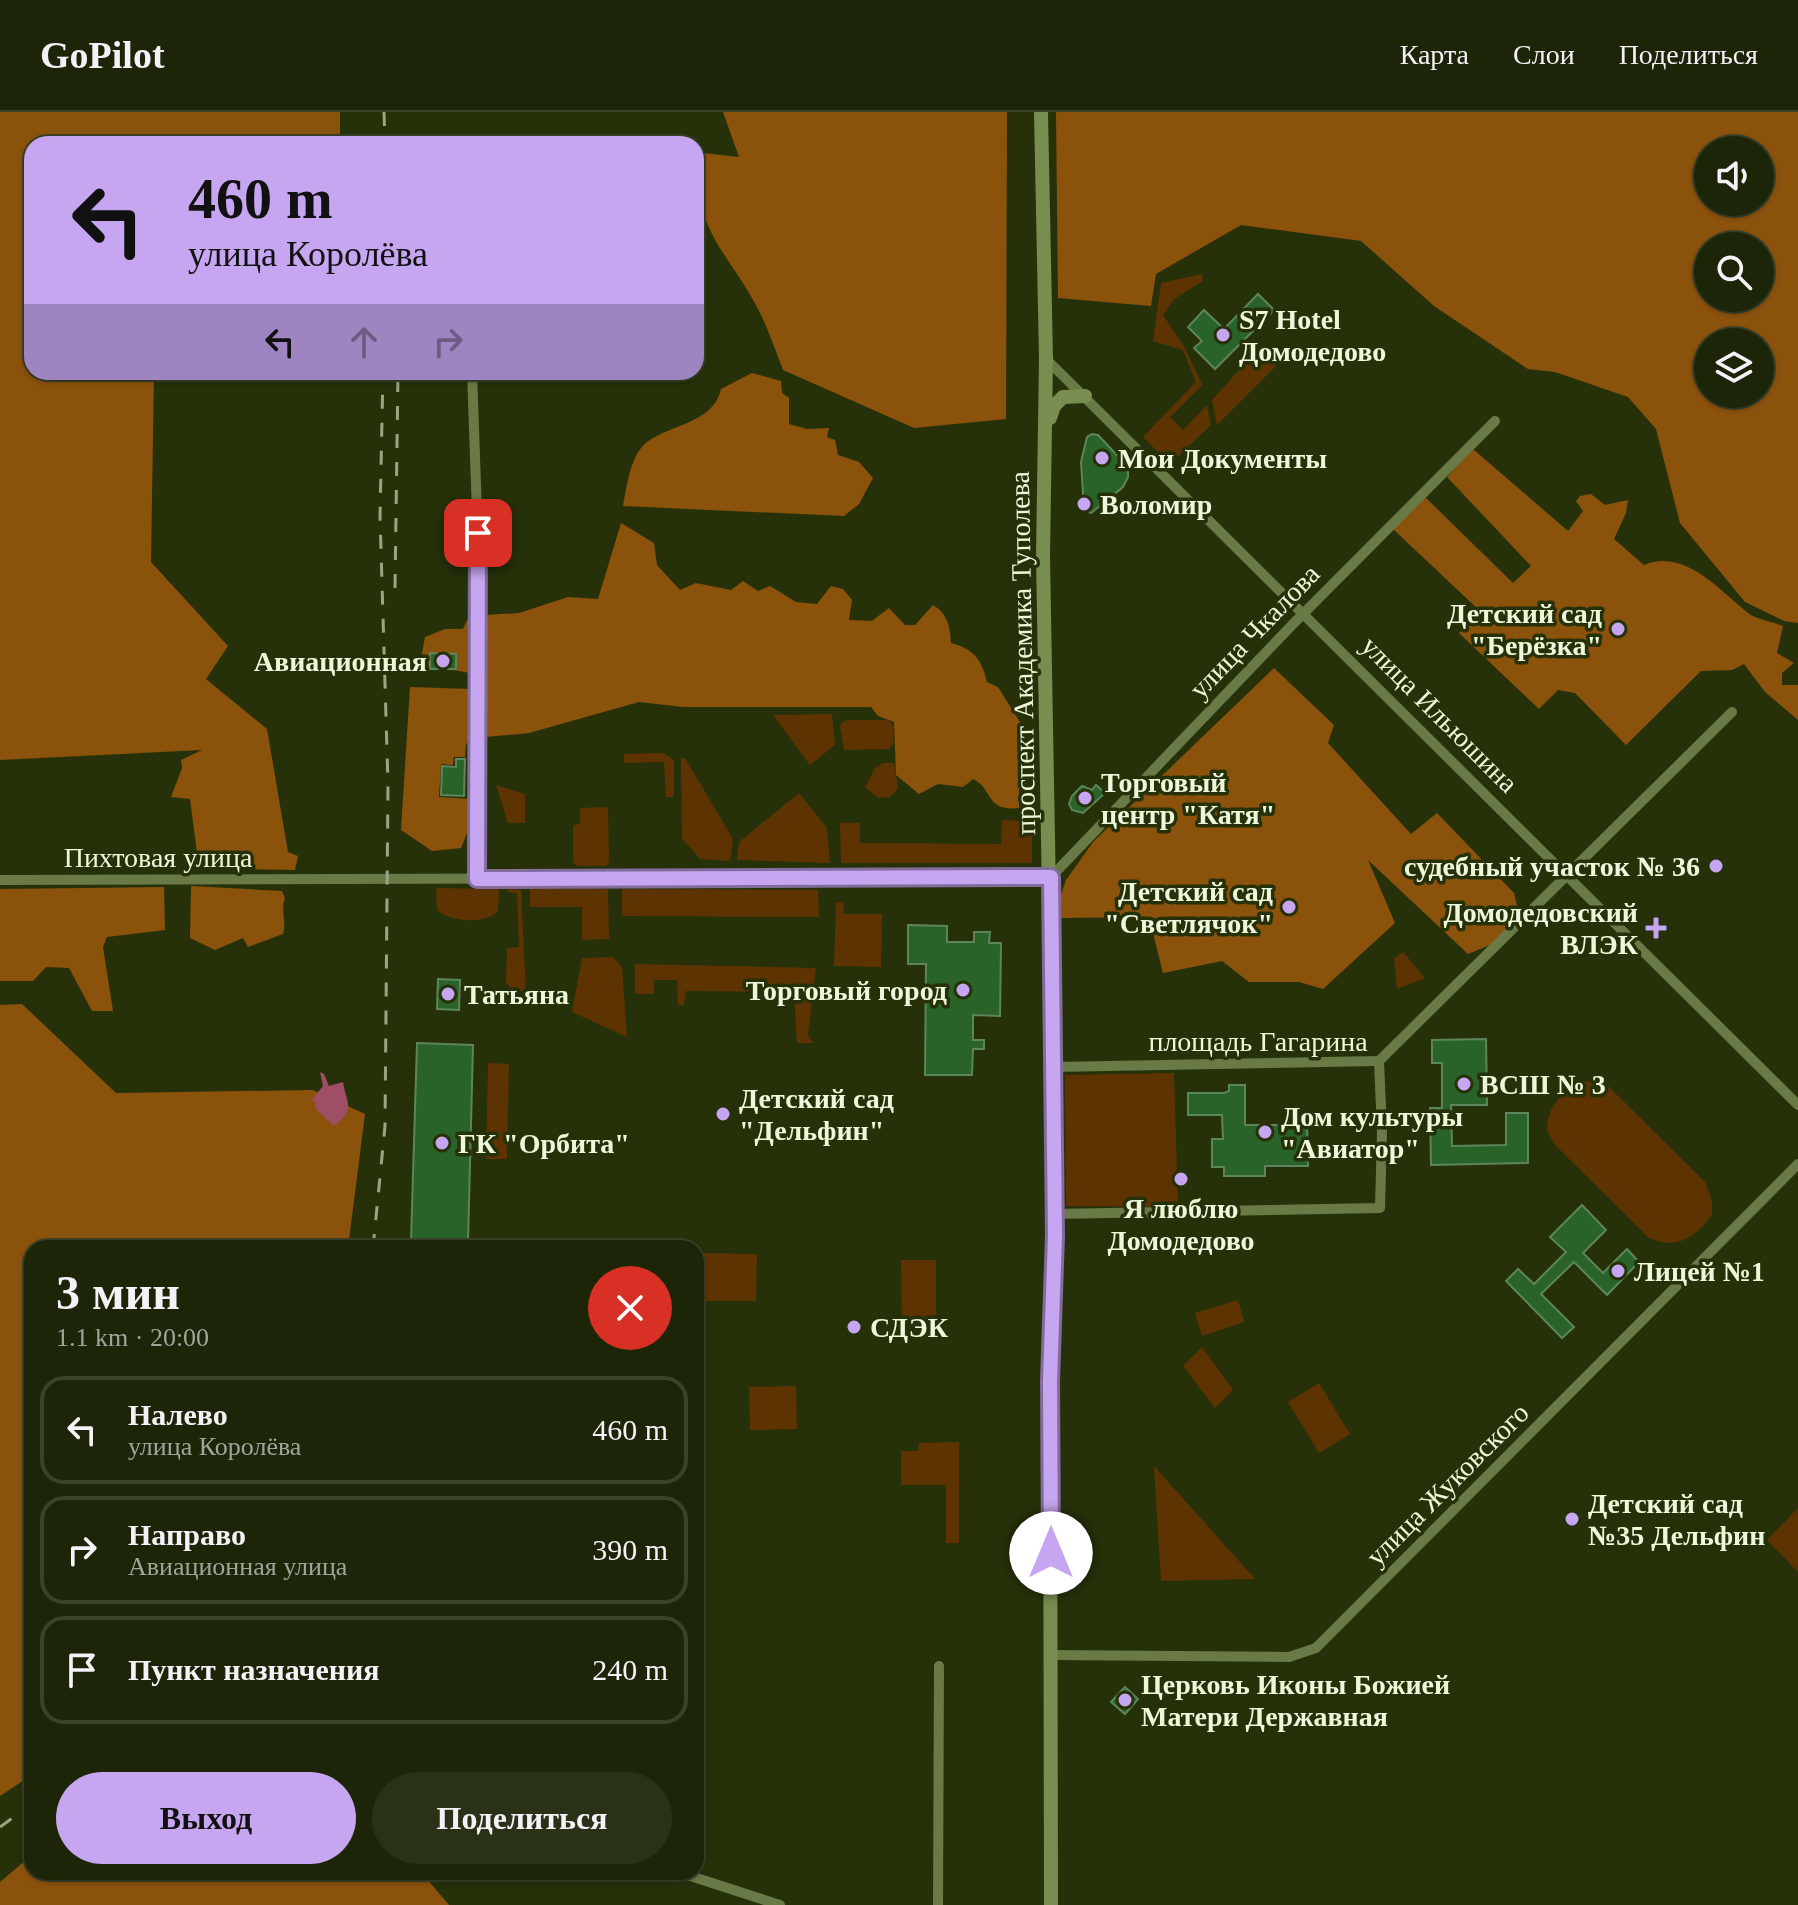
<!DOCTYPE html>
<html lang="ru">
<meta charset="utf-8">
<style>
body{margin:0;font-family:Georgia,serif;background:#293116;color:#f1f3f6;height:100vh;display:flex;flex-direction:column;font-size:30px;white-space:nowrap}
*{box-sizing:border-box;margin:0}
p{font-size:26px;color:#a0a59c}
.icon{flex:none;width:44px;height:44px;fill:none;stroke:currentColor;stroke-width:2;stroke-linecap:round;stroke-linejoin:round}
.map{position:relative;flex:1;overflow:hidden}
.details{position:absolute;left:24px;top:1128px;width:680px;height:640px;display:flex;flex-direction:column;background:#1c2508;border-radius:24px;box-shadow:0 2px 6px #0004,0 0 0 2px #3a4229}
.details>*{flex:none}
.banner{position:absolute;left:24px;top:24px;width:680px;height:244px;border-radius:24px;box-shadow:0 2px 6px #0004,0 0 0 2px #3a4229;background:#c6a6f0;color:#111;overflow:hidden}
.fabs{position:absolute;left:1694px;top:24px;display:grid;gap:16px}
.fabs a{display:grid;place-items:center;width:80px;height:80px;border-radius:50%;background:#1c2508;box-shadow:0 2px 6px #0004,0 0 0 2px #3a4229;font-size:40px}
.pin{position:absolute;display:grid;place-items:center;width:68px;height:68px;color:#fff;margin:-34px;border-radius:16px;box-shadow:0 4px 12px #0006}
.me{position:absolute;width:88px;margin:-44px;rotate:0deg;stroke-linejoin:round;filter:drop-shadow(0 0 6px #0008)}
.turn{display:flex;align-items:center;gap:28px;height:168px;padding:0 32px;font-size:36px}
.turn .icon{width:104px;height:104px;stroke-width:2.5}
.turn b{display:block;font-size:56px;line-height:68px}
.lanes{display:flex;align-items:center;height:76px;padding:0 32px;background:#0003;justify-content:center;gap:40px;direction:ltr}
.lanes .off{opacity:.35}
.round{display:grid;place-items:center;flex:none;width:84px;height:84px;border-radius:42px;background:#293116}
.head{display:flex;align-items:center;justify-content:space-between;height:136px;padding:0 32px}
h1{font-size:48px;font-weight:600;line-height:60px}
.action{display:flex;gap:16px;margin-top:auto;padding:16px 32px}
.action a{flex:1;height:92px;border-radius:48px;background:#c6a6f0;color:#111;font-size:32px;font-weight:600;line-height:92px;text-align:center}
.action a+a{background:#293116;color:#f1f3f6}
ul{padding:0;list-style:none}
li{display:flex;align-items:center;gap:24px;height:108px;margin:0 16px 12px;padding:0 16px;border:4px solid #3a4229;border-radius:24px}
li div{flex:1}
li b{display:block;font-size:30px}
li em{font-style:normal}
header{display:flex;align-items:center;gap:48px;box-sizing:border-box;height:112px;padding:0 40px;background:#1c2508;border-bottom:2px solid #3a4229}
header strong{font-size:38px}
nav{display:flex;gap:44px;margin-inline-start:auto;font-size:28px}
.map>svg:first-child{display:block}
.green{fill:#5d3401}
.forest{fill:#8b520c;fill-rule:evenodd}
.water{fill:#9e4f65}
.building{fill:#29632a;stroke:#5d855b;stroke-width:2}
.lines{fill:none;stroke-linecap:round;stroke-linejoin:round}
.street{stroke:#697a46;stroke-width:10}
.secondary{stroke:#798d51;stroke-width:14}
.rail{stroke:#9aa584;stroke-width:3;stroke-dasharray:14 14;stroke-linecap:butt}
.route-casing{stroke:#816c9c;stroke-width:20}
.route{stroke:#c6a6f0;stroke-width:14}
.poi-dot{fill:#c6a6f0;stroke:#26310a;stroke-width:3}
.labels{text-anchor:middle;stroke-width:7;stroke-linejoin:round;paint-order:stroke}
.poi-label{font-size:28px;font-weight:bold;fill:#edf7db;stroke:#26310a;text-anchor:start}
.street-label{font-size:28px;fill:#edf7db;stroke:#26310a}
</style>
<header>
<strong>GoPilot</strong>
<nav><a>Карта</a><a>Слои</a><a>Поделиться</a></nav>
</header>
<div class="map">
<svg width="1798" height="1793" viewBox="0 0 1798 1793">
<rect width="100%" height="100%" fill="#26310a"/>
<g class="green">
<polygon points="1202,162 1203,169 1174,187 1163,203 1185,236 1202,273 1170,305 1183,318 1207,293 1211,313 1170,352 1143,325 1196,270 1183,238 1153,229 1161,171"/>
<polygon points="1265,235 1275,240 1276,254 1217,313 1212,288 1258,237"/>
<polygon points="832,602 835,633 810,653 773,603"/>
<polygon points="846,608 888,608 893,613 893,632 889,637 844,638 840,613"/>
<polygon points="663,641 674,648 674,685 666,685 664,650 624,651 624,642"/>
<polygon points="681,646 685,646 733,727 730,749 700,747 682,726"/>
<polygon points="883,651 894,651 898,676 890,685 878,686 865,675 875,656"/>
<polygon points="496,673 525,682 525,711 508,711"/>
<polygon points="799,681 827,716 830,751 737,748 739,730"/>
<polygon points="608,695 609,750 606,754 577,754 573,750 573,713 580,712 580,696"/>
<polygon points="1002,708 1032,709 1032,751 841,751 840,711 860,711 860,731 1001,732"/>
<path d="M436,776L499,777L498,799C485,813 450,810 437,798Z"/>
<polygon points="508,777 521,778 526,880 511,877 506,870 507,836 519,835 517,781 507,780"/>
<polygon points="530,777 608,777 609,827 582,828 582,795 530,795"/>
<polygon points="622,777 818,778 819,805 622,804"/>
<polygon points="836,790 843,790 844,802 882,802 881,855 834,854"/>
<polygon points="1403,840 1425,866 1397,877 1394,847"/>
<polygon points="613,845 622,855 627,925 572,900 582,846"/>
<polygon points="635,852 816,856 808,923 813,931 797,931 794,880 686,879 684,893 678,893 677,868 654,868 654,882 635,882"/>
<polygon points="488,951 509,952 507,1047 486,1047"/>
<polygon points="1174,961 1178,1095 1066,1094 1065,963"/>
<path d="M1584,969L1601,970L1609,975L1705,1070L1712,1088V1102C1696,1126 1675,1139 1648,1125L1554,1032L1547,1018C1547,994 1563,978 1584,969Z"/>
<polygon points="702,1141 757,1142 756,1189 702,1189"/>
<polygon points="901,1148 936,1148 936,1215 902,1215"/>
<polygon points="1238,1188 1244,1210 1202,1224 1195,1201"/>
<polygon points="1202,1235 1233,1278 1215,1296 1183,1254"/>
<polygon points="1319,1271 1350,1322 1319,1341 1288,1290"/>
<polygon points="796,1274 797,1317 750,1318 749,1275"/>
<polygon points="959,1330 959,1431 946,1431 946,1373 901,1373 901,1339 918,1339 919,1331"/>
<polygon points="1154,1354 1255,1467 1161,1469"/>
<polygon points="1798,1396 1798,1460 1767,1428"/>
</g>
<g class="forest">
<polygon points="0,0 340,0 340,32 32,32 32,260 154,260 151,450 228,534 206,567 267,617 288,740 298,744 295,758 199,756 190,687 171,685 182,656 181,648 202,638 0,648"/>
<path d="M723,0H1007L1006,307L914,316L783,258C776,240 770,222 762,205C733,144 696,126 696,48L703,41L739,45Z"/>
<path d="M1056,0H1798V511L1784,509L1745,490L1680,411L1656,317L1628,285L1555,260L1528,257L1434,194L1361,129L1241,113L1156,162L1151,194L1058,186ZM1708,38H1760V90H1708ZM1708,134H1760V186H1708ZM1708,230H1760V282H1708Z"/>
<path d="M752,261L781,269L782,281L789,286V312L807,317L829,316L827,325L835,328L838,343L859,350L873,366L859,392L844,404L623,394C627,375 630,343 647,330C671,312 714,311 721,277Z"/>
<path d="M1473,337L1568,419L1583,399L1576,389L1580,384L1591,382L1605,393L1628,388L1626,401L1614,427L1644,453C1685,436 1720,479 1748,501C1756,507 1773,510 1783,514L1777,541L1794,551L1782,561V573H1798V608L1765,580L1744,552L1732,558L1701,559L1626,633L1575,581L1558,578L1539,597L1459,521L1481,500L1393,417L1425,385L1513,471L1531,454L1447,365Z"/>
<path d="M621,411L654,431L657,453L680,478L696,471L731,478L743,469L758,479L770,474L796,490L817,492L831,474L843,477L852,488L849,508L872,509L889,496L905,513H915L933,493C948,502 950,515 951,531C974,537 982,548 987,570L998,575L1020,610L1019,696C985,700 993,676 973,667L963,675L938,672L919,682L896,663L894,610L878,604L871,595H683L639,590L529,621L485,625L481,563L420,552L425,525L445,517H463L469,504L519,501L568,485L598,487Z"/>
<polygon points="1274,556 1334,613 1328,631 1411,722 1437,701 1514,781 1520,806 1497,830 1468,842 1368,748 1395,811 1323,877 1299,870 1249,870 1222,849 1163,861 1149,805 1061,806 1059,788 1066,768 1093,730"/>
<polygon points="410,575 471,577 473,626 466,632 465,645 454,645 453,653 441,652 439,685 472,687 470,714 461,736 432,739 401,718"/>
<path d="M191,774L282,779L285,786C280,799 287,808 283,822L248,835L243,826L215,838L190,826Z"/>
<polygon points="164,775 165,818 107,825 103,835 113,899 92,899 69,856 46,855 33,869 0,869 0,777"/>
<polygon points="22,892 116,981 313,978 365,1002 348,1136 32,1136 32,1663 0,1684 0,893"/>
<polygon points="32,1743 32,1760 421,1760 449,1793 0,1793 0,1770"/>
</g>
<path class="water" d="M320,960L324,962L329,974L343,970C346,991 357,997 334,1014L316,997L315,989H311L323,974Z"/>
<g class="building">
<polygon points="1258,182 1274,198 1215,257 1194,236 1202,229 1188,215 1204,198 1224,217"/>
<polygon points="1092,322 1098,323 1128,355 1128,365 1123,375 1091,401 1084,397 1081,350 1087,325"/>
<polygon points="430,541 456,542 456,557 430,557"/>
<polygon points="456,647 465,647 464,684 441,683 442,654 456,655"/>
<polygon points="1096,673 1105,681 1083,701 1072,698 1069,692 1072,684 1082,674 1092,678"/>
<polygon points="908,813 947,814 947,830 974,830 974,820 990,820 989,831 1001,831 1000,904 973,903 973,928 984,928 984,937 973,937 972,963 925,963 926,852 908,852"/>
<polygon points="438,867 460,868 459,898 437,897"/>
<polygon points="1486,927 1487,993 1451,993 1452,1034 1506,1033 1506,1001 1528,1001 1528,1051 1431,1053 1430,996 1442,996 1442,951 1432,951 1432,928"/>
<polygon points="417,931 473,933 468,1130 411,1129"/>
<polygon points="1229,973 1245,973 1245,1013 1307,1013 1308,1054 1265,1054 1265,1064 1224,1064 1224,1055 1212,1055 1212,1027 1223,1027 1222,1003 1188,1003 1188,981 1224,981 1229,979"/>
<polygon points="1582,1093 1606,1118 1583,1141 1603,1161 1627,1137 1639,1150 1607,1183 1574,1150 1541,1182 1574,1215 1562,1226 1506,1169 1518,1157 1534,1172 1566,1140 1550,1125"/>
<polygon points="1125,1575 1138,1587 1125,1602 1111,1590"/>
</g>
<g class="lines">
<g class="street">
<polyline points="1046,247 1798,993"/>
<polyline points="472,260 478,430 477,767"/>
<polyline points="0,768 1051,765 1293,512 1495,309"/>
<polyline points="1379,949 1732,600"/>
<polyline points="1053,955 1379,949"/>
<polyline points="1054,1102 1380,1096 1382,1020 1379,949"/>
<polyline points="1052,1543 1289,1545 1316,1536 1798,1052"/>
<polyline points="678,1760 780,1793"/>
<polyline points="938,1793 939,1554"/>
</g>
<g class="secondary">
<polyline points="1041,0 1046,247 1043,444 1054,1067 1050,1269 1051,1793"/>
<polyline points="1050,306 1054,294 1063,285 1085,284"/>
</g>
<g class="rail">
<polyline points="384,0 385,32"/>
<polyline points="395,476 398,260"/>
<polyline points="373,1136 385,1014 388,672 380,404 383,260"/>
<polyline points="0,1715 32,1692"/>
</g>
</g>
<g class="lines">
<g class="route-casing">
<polyline id="route" points="478,421 477,767 1051,765 1055,1123 1050,1269 1051,1441"/>
</g>
<use href="#route" class="route"/>
</g>
<g class="poi-dot">
<circle cx="1223" cy="223" r="8"/>
<circle cx="1102" cy="346" r="8"/>
<circle cx="1084" cy="392" r="8"/>
<circle cx="1618" cy="517" r="8"/>
<circle cx="443" cy="549" r="8"/>
<circle cx="1085" cy="686" r="8"/>
<circle cx="1716" cy="754" r="8"/>
<circle cx="1289" cy="795" r="8"/>
<path d="M1652 804h8v8h8v8h-8v8h-8v-8h-8v-8h8z"/>
<circle cx="963" cy="878" r="8"/>
<circle cx="448" cy="882" r="8"/>
<circle cx="1464" cy="972" r="8"/>
<circle cx="723" cy="1002" r="8"/>
<circle cx="1265" cy="1020" r="8"/>
<circle cx="442" cy="1031" r="8"/>
<circle cx="1181" cy="1067" r="8"/>
<circle cx="1618" cy="1159" r="8"/>
<circle cx="854" cy="1215" r="8"/>
<circle cx="1572" cy="1407" r="8"/>
<circle cx="1125" cy="1588" r="8"/>
</g>
<g class="labels">
<g class="poi-label">
<text x="1239" y="217">S7 Hotel<tspan x="1239" dy="32">Домодедово</tspan></text>
<text x="1118" y="356">Мои Документы</text>
<text x="1100" y="402">Воломир</text>
<text x="1602" y="511" text-anchor="end">Детский сад<tspan x="1602" dy="32">"Берёзка"</tspan></text>
<text x="427" y="559" text-anchor="end">Авиационная</text>
<text x="1101" y="680">Торговый<tspan x="1101" dy="32">центр "Катя"</tspan></text>
<text x="1700" y="764" text-anchor="end">судебный участок № 36</text>
<text x="1273" y="789" text-anchor="end">Детский сад<tspan x="1273" dy="32">"Светлячок"</tspan></text>
<text x="1638" y="810" text-anchor="end">Домодедовский<tspan x="1638" dy="32">ВЛЭК</tspan></text>
<text x="947" y="888" text-anchor="end">Торговый город</text>
<text x="464" y="892">Татьяна</text>
<text x="1480" y="982">ВСШ № 3</text>
<text x="739" y="996">Детский сад<tspan x="739" dy="32">"Дельфин"</tspan></text>
<text x="1281" y="1014">Дом культуры<tspan x="1281" dy="32">"Авиатор"</tspan></text>
<text x="458" y="1041">ГК "Орбита"</text>
<text x="1181" y="1106" text-anchor="middle">Я люблю<tspan x="1181" dy="32">Домодедово</tspan></text>
<text x="1634" y="1169">Лицей №1</text>
<text x="870" y="1225">СДЭК</text>
<text x="1588" y="1401">Детский сад<tspan x="1588" dy="32">№35 Дельфин</tspan></text>
<text x="1141" y="1582">Церковь Иконы Божией<tspan x="1141" dy="32">Матери Державная</tspan></text>
</g>
<g class="street-label">
<text transform="translate(1254 519) rotate(-46)" y="10">улица Чкалова</text>
<text transform="translate(1022 541) rotate(-91)" y="10">проспект Академика Туполева</text>
<text transform="translate(1440 602) rotate(45)" y="10">улица Ильюшина</text>
<text x="158" y="755">Пихтовая улица</text>
<text x="1258" y="939">площадь Гагарина</text>
<text transform="translate(1447 1372) rotate(-45)" y="10">улица Жуковского</text>
</g>
</g>
</svg>
<div class="fabs">
<a><svg class="icon" aria-label="sound" viewBox="0 0 24 24"><path d="M4 9h4l5-4v14l-5-4H4zM17 9q2 3 0 6"/></svg></a>
<a><svg class="icon" aria-label="search" viewBox="0 0 24 24"><circle cx="10" cy="10" r="6"/><path d="M15 15l6 6"/></svg></a>
<a><svg class="icon" aria-label="layers" viewBox="0 0 24 24"><path d="M12 4l9 5-9 5-9-5zM3 14l9 5 9-5"/></svg></a>
</div>
<div class="pin" style="left:478px;top:421px;background:#d93025"><svg class="icon" aria-label="arrive" viewBox="0 0 24 24"><path d="M6 21V4h12l-3 4 3 4H6"/></svg></div>
<svg class="me" style="left:1051px;top:1441px" viewBox="-20 -20 40 40"><circle r="19" fill="#fff"/><path d="M0-13L10 11 0 6-10 11z" fill="#c6a6f0"/></svg>
<div class="banner">
<div class="turn"><svg class="icon" aria-label="left" viewBox="0 0 24 24"><path d="M17 20v-9H6M10 6l-5 5 5 5"/></svg><div><b>460 m</b>улица Королёва</div></div>
<div class="lanes"><svg class="icon" aria-label="left" viewBox="0 0 24 24"><path d="M17 20v-9H6M10 6l-5 5 5 5"/></svg><svg class="icon off" aria-label="ahead" viewBox="0 0 24 24"><path d="M12 20V5M6 11l6-6 6 6"/></svg><svg class="icon off" aria-label="right" viewBox="0 0 24 24"><path d="M7 20v-9h11M14 6l5 5-5 5"/></svg></div>
</div>
<section class="details">
<div class="head"><div><h1>3 мин</h1><p>1.1 km · 20:00</p></div><a class="round" style="background:#d93025;color:#fff"><svg class="icon" aria-label="close" viewBox="0 0 24 24"><path d="M6 6l12 12M18 6L6 18"/></svg></a></div>
<ul>
<li><svg class="icon" aria-label="left" viewBox="0 0 24 24"><path d="M17 20v-9H6M10 6l-5 5 5 5"/></svg><div><b>Налево</b><p>улица Королёва</p></div><em>460 m</em></li>
<li><svg class="icon" aria-label="right" viewBox="0 0 24 24"><path d="M7 20v-9h11M14 6l5 5-5 5"/></svg><div><b>Направо</b><p>Авиационная улица</p></div><em>390 m</em></li>
<li><svg class="icon" aria-label="arrive" viewBox="0 0 24 24"><path d="M6 21V4h12l-3 4 3 4H6"/></svg><div><b>Пункт назначения</b></div><em>240 m</em></li>
</ul>
<div class="action"><a>Выход</a><a>Поделиться</a></div>
</section>
</div>
